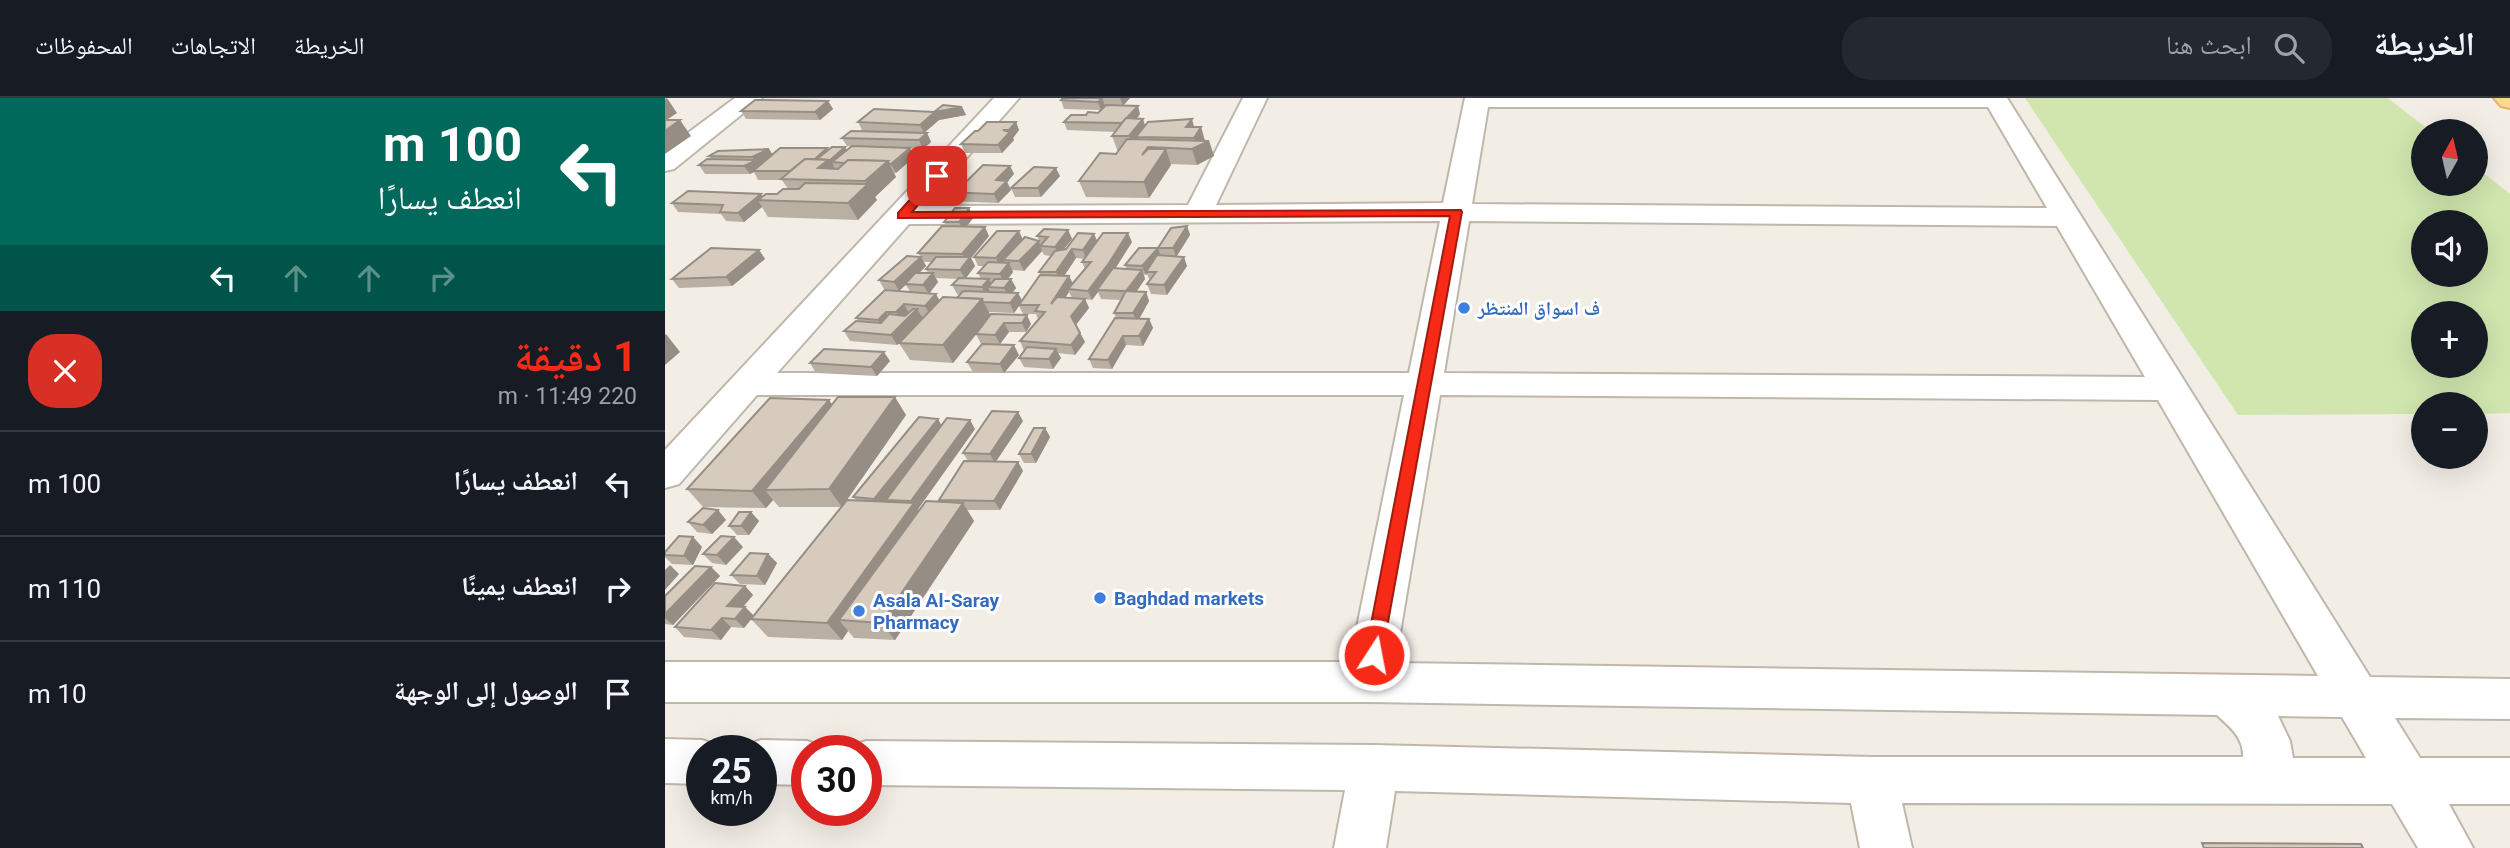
<!DOCTYPE html>
<html lang="ar">
<meta charset="utf-8">
<style>
body{margin:0;font-family:Roboto,"Noto Naskh Arabic",sans-serif;background:#242831;color:#f1f3f6;direction:rtl;height:100vh;display:flex;flex-direction:column;font-size:26px;white-space:nowrap}
*{box-sizing:border-box;margin:0}
p{font-size:23px;color:#9ea1a6}
.icon{flex:none;width:38px;height:38px;fill:none;stroke:currentColor;stroke-width:2;stroke-linecap:round;stroke-linejoin:round}
.map{position:relative;flex:1;overflow:hidden;direction:ltr}
.sheet{display:flex;flex-direction:column;background:#171b24;width:665px}
.sheet>*{flex:none}
.guide{background:#00695c;color:#fff;overflow:hidden}
.needle{width:46px;rotate:8deg}
.controls{position:absolute;left:1746px;top:21px;display:grid;gap:14px}
.controls a{display:grid;place-items:center;width:77px;height:77px;border-radius:50%;background:#171b24;box-shadow:0 7px 28px #0002;font-size:35px}
.speed{position:absolute;left:21px;top:637px;display:flex;gap:14px;font-size:35px;font-weight:700;text-align:center}
.speed>*{display:grid;place-content:center;width:91px;height:91px;border-radius:50%;background:#171b24;box-shadow:0 7px 28px #0002;line-height:1}
.speed small{font-size:18px;font-weight:400}
.speed .limit{border:10px solid #d22;background:#fff;color:#111}
.pin{position:absolute;display:grid;place-items:center;width:60px;height:60px;color:#fff;margin:-30px;border-radius:14px;box-shadow:0 4px 10px #0006}
.me{position:absolute;width:77px;margin:-38px;rotate:11deg;stroke-linejoin:round;filter:drop-shadow(0 0 5px #0008)}
.turn{display:flex;align-items:center;gap:24px;height:147px;padding:0 28px;font-size:32px}
.turn .icon{width:91px;height:91px;stroke-width:2.5}
.turn b{display:block;font-size:49px;line-height:60px}
.lanes{display:flex;align-items:center;height:66px;padding:0 28px;background:#0003;justify-content:center;gap:35px;direction:ltr}
.lanes .off{opacity:.35}
.round{display:grid;place-items:center;flex:none;width:74px;height:74px;border-radius:28px;background:#242831}
.overview{display:flex;align-items:center;justify-content:space-between;height:119px;padding:0 28px}
h1{font-size:42px;font-weight:700;line-height:52px;color:#f72a17}
ul{padding:0;list-style:none}
li{display:flex;align-items:center;gap:21px;height:105px;padding:0 28px;border-top:2px solid #363941}
li div{flex:1}
li b{display:block;font-size:26px}
li em{font-style:normal}
header{display:flex;align-items:center;gap:42px;box-sizing:border-box;height:98px;padding:0 35px;background:#171b24;border-bottom:2px solid #363941}
header strong{font-size:33px}
nav{display:flex;gap:38px;margin-inline-start:auto;font-size:24px}
.search{width:490px;height:63px;background:#242831;display:flex;align-items:center;gap:18px;box-sizing:border-box;padding:0 24px;border-radius:28px;color:#9ea1a6;font-size:26px}
main{display:flex;flex:1;min-height:0}
.map>svg:first-child{display:block}
.green{fill:#d0e6ae;fill-rule:evenodd}
.lines{fill:none;stroke-linecap:round;stroke-linejoin:round}
.minor-casing{stroke:#c0b7ab;stroke-width:4}
.major-casing{stroke:#e2b463;stroke-width:4}
.minor{fill:#fff;fill-rule:evenodd}
.major{fill:#fdd893;fill-rule:evenodd}
.wall{fill:#b9afa3;fill-rule:evenodd}
.shaded-wall{fill:#968e84}
.building{fill:#d7cbbd;stroke:#968e84;stroke-width:2}
.route{fill:#f72a17;stroke:#a11b0f;stroke-width:2}
.shop-dot{fill:#3f7fe0;stroke:#fff;stroke-width:2.5}
.labels{text-anchor:middle;stroke-width:6;stroke-linejoin:round;paint-order:stroke}
.shop-label{font-size:19px;font-weight:bold;fill:#366cbe;stroke:#fff;text-anchor:start}
</style>
<header>
<strong>الخريطة</strong>
<div class="search"><svg class="icon" aria-label="search" viewBox="0 0 24 24"><circle cx="10" cy="10" r="6"/><path d="M15 15l6 6"/></svg>ابحث هنا</div>
<nav><a>الخريطة</a><a>الاتجاهات</a><a>المحفوظات</a></nav>
</header>
<main>
<div class="map">
<svg width="1845" height="750" viewBox="0 0 1845 750">
<rect width="100%" height="100%" fill="#f2ede5"/>
<path class="green" d="M1360,0H1723L1765,33H1759V86H1811V69L1845,96V315L1811,316V306H1759V316L1573,317ZM1759,124H1811V177H1759ZM1759,215H1811V268H1759Z"/>
<g class="lines">
<g class="minor-casing">
<g id="minor">
<polygon points="70,0 97,0 9,71 0,73 0,52"/>
<path d="M329,0H354L259,108L523,107L578,0H602L551,107L778,105L800,0H1342L1705,579L1845,581V621L1730,620L1755,660H1845V706H1784L1808,750H1753L1727,706L1237,705L1247,750H1195L1186,705L730,693L721,750H669L680,692L201,687V653H182L184,649L201,643L709,647L1207,659H1578C1579,640 1565,629 1552,617L704,604H0V564H685L739,297H92L14,386L0,390V352ZM823,9H1323L1382,110L807,106ZM775,123L744,275H112L244,126ZM804,123L1392,128L1480,279L779,275ZM775,297L1493,302L1653,578L730,565ZM1613,618L1677,619L1701,660H1628L1625,643Z"/>
<polygon points="0,641 37,642 54,648 57,653 37,653 37,686 0,685"/>
<polygon points="96,642 142,643 159,649 161,653 142,653 142,687 96,686 96,653 76,653 79,648"/>
</g>
</g>
<g class="major-casing">
<polygon id="major" points="1829,0 1845,0 1845,10 1836,8"/>
</g>
<use href="#minor" class="minor"/>
<use href="#major" class="major"/>
</g>
<g class="wall">
<polygon points="398,0 465,0 458,7 475,16 472,20 480,28 536,29 540,42 544,43 549,58 532,67 505,66 506,67 484,100 421,99 414,83 453,54 447,38 450,34 402,32 399,24 433,15 436,12 399,11 396,2"/>
<polygon points="163,3 168,11 155,22 81,21 76,13"/>
<polygon points="297,9 301,17 274,22 259,35 262,35 266,44 258,51 245,50 249,59 231,75 229,75 231,79 210,99 212,102 193,122 103,119 97,109 79,124 61,123 56,116 13,114 7,105 98,98 112,96 123,91 117,82 93,82 89,74 85,76 40,76 34,67 46,61 44,58 104,51 107,56 163,52 182,52 186,48 182,48 177,40 197,32 193,24"/>
<polygon points="351,24 354,32 348,40 349,42 337,55 300,55 296,46 313,33"/>
<polygon points="345,68 349,76 342,84 346,92 333,105 284,103 280,94 302,83"/>
<polygon points="395,78 376,99 350,99 346,90"/>
<path d="M309,119L301,129L324,138L306,160L310,168L301,180L316,181L313,175L320,168H313L309,159L358,142L374,143L376,147L372,138L403,132L407,141L399,151L429,136L432,143L467,144L450,171H462L460,167L493,150L495,157L493,150L522,128L525,137L512,158L522,168L502,197L486,196L482,186L485,183L482,176L479,177L480,181L471,194H481L484,203L474,221H484L488,230L478,248L461,247L447,271L428,270L424,261L451,220L449,215L456,202L436,201L433,194L427,202L420,201L424,210L411,227L420,244L410,257L393,255L396,260L388,271L359,269L354,260L359,253L355,243L373,221L371,216H358L354,208L349,215L323,214L325,218L366,226L361,234H344L335,246H316L311,236L312,235L288,265L245,262L234,245L257,222L232,247L185,243L179,233L193,223L191,220L245,194L241,187L234,193L219,191L214,182L256,159L253,155L281,128L279,124ZM377,153L379,157L386,158L374,174L376,177L357,202L347,195L351,190L346,181H343L348,174L347,172L359,173ZM411,160L420,161L417,164L420,171L408,185L404,178H399ZM259,164H267L261,171L263,175H255L261,168ZM271,180L293,181L287,187L292,196L294,197L292,200L275,202L264,195L273,184ZM404,194L407,200L400,199Z"/>
<polygon points="94,152 100,161 67,188 14,190 7,181"/>
<polygon points="354,257 339,275 308,274 302,264"/>
<polygon points="225,263 212,278 151,275 145,265"/>
<polygon points="164,302 167,306 241,317 182,402 191,402 188,399 277,327 310,331 253,411 254,413 276,404 274,402 303,363 298,355 358,323 331,363 353,364 358,373 335,412 302,412 309,423 230,542 189,540 183,533 177,542 103,539 86,521 79,530 66,529 56,542 19,539 10,529 80,488 88,497 78,509 80,509 89,518 176,409 114,409 108,402 101,410 38,409 22,391"/>
<polygon points="380,330 385,339 371,365 359,365 354,356"/>
<polygon points="53,412 61,422 47,436 32,434 23,424"/>
<polygon points="86,414 94,423 84,437 72,437 64,428"/>
<polygon points="28,439 37,449 28,467 7,466 0,459 0,454"/>
<polygon points="78,449 61,467 47,465 38,456"/>
<polygon points="103,456 112,465 100,487 75,486 66,477"/>
<polygon points="46,469 55,478 8,527 0,526 0,498"/>
</g>
<g class="shaded-wall">
<polygon points="2,0 12,15 0,23 0,1"/>
<polygon points="437,0 440,8 436,12 433,4"/>
<polygon points="455,0 465,0 458,8"/>
<polygon points="163,3 168,11 155,22 150,14"/>
<polygon points="473,8 475,16 461,34 458,26"/>
<polygon points="297,9 301,17 274,22 259,35 255,27 270,14"/>
<polygon points="478,21 483,36 471,39 474,47 469,54 464,38"/>
<polygon points="527,21 531,36 536,29 540,44 544,43 549,58 532,67 527,51 531,49 529,40 521,29"/>
<polygon points="15,22 26,38 0,56 0,33"/>
<polygon points="351,24 354,32 348,40 349,42 337,55 333,47 345,35 344,32"/>
<polygon points="262,35 266,44 258,51 254,42"/>
<polygon points="180,49 185,57 167,64 170,71 137,73 162,50 167,59"/>
<polygon points="245,50 249,59 231,75 226,66"/>
<polygon points="104,51 109,59 95,66 97,70 88,73 89,74 85,76 79,68 90,63 87,59"/>
<polygon points="501,51 506,67 484,100 479,84"/>
<polygon points="223,63 231,79 210,99 212,102 193,122 183,105 202,87 200,83"/>
<polygon points="345,68 349,76 342,84 346,92 333,105 329,96 331,82"/>
<polygon points="391,70 395,78 376,99 373,90"/>
<polygon points="96,96 100,103 93,102 97,109 79,124 73,115"/>
<polygon points="304,110 309,119 298,133 294,124"/>
<polygon points="522,128 525,137 511,159 508,150"/>
<polygon points="320,129 324,138 306,160 310,168 300,181 295,172 302,164 297,156"/>
<polygon points="403,132 407,141 393,158 390,149"/>
<polygon points="354,133 358,142 338,162 339,164 335,169 331,160"/>
<polygon points="463,135 467,144 448,174 432,192 433,194 427,202 423,193"/>
<polygon points="429,136 433,145 421,161 418,152"/>
<polygon points="374,143 377,153 359,173 354,163"/>
<polygon points="493,150 496,159 481,174 482,176 481,177 477,168"/>
<polygon points="407,151 411,160 395,184 391,174"/>
<polygon points="94,152 100,161 67,188 61,179"/>
<polygon points="256,159 261,168 234,193 229,184"/>
<polygon points="519,159 522,168 502,197 499,187"/>
<polygon points="344,165 348,174 339,186 335,176"/>
<polygon points="477,172 480,181 465,203 461,193"/>
<polygon points="268,175 273,184 264,196 258,187"/>
<polygon points="404,178 408,187 403,191 404,194 390,216 386,206"/>
<polygon points="324,181 328,189 323,189 325,194 321,199 317,189"/>
<polygon points="346,181 351,190 344,199 339,190"/>
<polygon points="481,194 484,203 472,225 468,215"/>
<polygon points="353,195 358,204 354,207 354,208 349,215 345,205"/>
<polygon points="271,196 276,205 265,217 260,208"/>
<polygon points="317,201 326,218 288,265 278,247"/>
<polygon points="420,201 424,210 410,228 406,218"/>
<polygon points="239,206 244,215 236,224 231,214"/>
<polygon points="252,211 258,220 232,247 226,237"/>
<polygon points="221,214 226,223 219,231 213,222"/>
<polygon points="362,217 366,226 361,234 357,225"/>
<polygon points="484,221 488,230 478,248 474,238"/>
<polygon points="339,225 344,234 335,246 330,237"/>
<polygon points="415,235 420,244 410,257 406,247"/>
<polygon points="1,236 15,254 0,267 0,237"/>
<polygon points="458,238 461,247 447,271 443,262"/>
<polygon points="349,247 354,257 339,275 335,266"/>
<polygon points="391,251 396,260 388,271 384,261"/>
<polygon points="219,254 225,263 212,278 206,269"/>
<polygon points="230,299 241,317 177,409 164,391"/>
<polygon points="164,302 176,320 100,392 108,402 101,410 87,393"/>
<polygon points="353,314 358,323 330,365 325,356"/>
<polygon points="273,321 278,330 216,410 209,401"/>
<polygon points="305,322 310,331 253,411 261,423 174,522 183,533 177,542 162,525 249,406 246,403"/>
<polygon points="380,330 385,339 371,365 366,356"/>
<polygon points="353,364 358,373 335,412 329,403"/>
<polygon points="298,405 309,423 230,542 216,525"/>
<polygon points="53,412 61,422 47,436 38,427"/>
<polygon points="86,414 94,423 84,437 76,428"/>
<polygon points="28,439 37,449 28,467 19,458"/>
<polygon points="69,439 78,449 61,467 52,457"/>
<polygon points="103,456 112,465 100,487 92,478"/>
<polygon points="5,467 14,476 0,492 0,472"/>
<polygon points="46,469 55,478 8,527 0,520 0,516"/>
<polygon points="80,488 88,497 71,517 62,508"/>
<polygon points="80,509 89,518 79,530 70,521"/>
<polygon points="57,520 66,529 56,542 46,532"/>
</g>
<g class="building">
<polygon points="398,0 437,0 433,4 396,2"/>
<polygon points="90,2 163,3 150,14 76,13"/>
<polygon points="278,7 297,9 270,14 255,27 193,24 209,11 269,14"/>
<polygon points="441,7 473,8 457,25 399,24 406,17 421,17 423,14 433,15"/>
<polygon points="461,20 478,21 464,38 447,38"/>
<polygon points="527,21 521,29 536,29 529,40 471,39 483,24"/>
<polygon points="0,22 15,22 0,33"/>
<polygon points="322,24 351,24 344,32 338,32 345,34 333,47 296,46 310,33 313,33"/>
<polygon points="186,33 262,35 254,42 177,40"/>
<polygon points="462,41 544,43 527,51 483,49 477,57 483,51 501,51 479,84 414,83 435,55 451,56"/>
<polygon points="187,48 245,50 226,66 224,66 223,63 183,62 180,65 167,64"/>
<polygon points="167,49 180,49 164,63 163,62 152,61"/>
<polygon points="115,50 162,50 150,61 140,61 125,73 88,73"/>
<polygon points="104,51 87,59 44,58 53,53"/>
<polygon points="42,61 92,62 79,68 34,67"/>
<polygon points="140,61 163,62 153,70 173,71 183,62 223,63 200,83 116,81"/>
<polygon points="318,67 345,68 331,82 342,83 329,96 280,94 292,82 302,83"/>
<polygon points="369,69 391,70 373,90 346,90"/>
<polygon points="140,85 203,86 183,105 93,102 101,96 112,96 118,91 134,91"/>
<polygon points="23,93 96,96 73,115 55,114 58,107 7,105"/>
<polygon points="290,110 304,110 294,124 279,124"/>
<polygon points="277,128 320,129 297,156 253,155"/>
<polygon points="522,128 508,150 493,150 506,130"/>
<polygon points="379,131 403,132 390,149 375,148 383,139 372,138"/>
<polygon points="332,133 354,133 331,160 309,159"/>
<polygon points="413,135 429,136 418,152 407,151 391,174 374,174 390,153 401,151"/>
<polygon points="438,135 463,135 444,165 423,193 403,191 426,164 417,164"/>
<polygon points="360,139 374,143 354,163 338,162"/>
<polygon points="46,150 94,152 61,179 7,181"/>
<polygon points="474,150 493,150 477,168 460,167"/>
<polygon points="492,157 519,159 499,187 482,186 491,174 481,174"/>
<polygon points="242,158 256,159 229,184 214,182"/>
<polygon points="271,159 305,159 295,172 261,171"/>
<polygon points="323,164 344,165 335,176 313,175"/>
<polygon points="448,170 477,172 461,193 481,194 468,215 449,215 461,193 432,192"/>
<polygon points="250,175 268,175 258,187 240,186"/>
<polygon points="375,177 404,178 386,206 392,199 420,201 406,218 415,235 406,247 355,243 380,214 370,213 374,207 354,207"/>
<polygon points="294,180 324,181 317,189 287,187"/>
<polygon points="330,181 346,181 339,190 323,189"/>
<polygon points="220,192 271,196 260,208 239,206 231,214 221,214 213,222 191,220"/>
<polygon points="298,193 353,195 345,205 318,204 317,201 292,200"/>
<polygon points="278,199 317,201 278,247 234,245"/>
<polygon points="248,211 252,211 226,237 179,233 191,223 216,225 224,216 240,218"/>
<polygon points="326,216 362,217 357,225 339,225 330,237 311,236"/>
<polygon points="450,220 484,221 474,238 458,238 443,262 424,261"/>
<polygon points="317,246 349,247 335,266 302,264"/>
<polygon points="362,249 391,251 384,261 354,260"/>
<polygon points="159,251 219,254 206,269 145,265"/>
<polygon points="173,299 230,299 164,391 100,392"/>
<polygon points="105,300 164,302 87,393 22,391"/>
<polygon points="327,313 353,314 325,356 298,355"/>
<polygon points="254,319 273,321 209,401 188,399"/>
<polygon points="282,320 305,322 246,403 221,402"/>
<polygon points="369,330 380,330 366,356 354,356"/>
<polygon points="299,363 353,364 329,403 274,402"/>
<polygon points="182,402 249,405 162,525 86,521"/>
<polygon points="261,403 298,405 216,525 174,522"/>
<polygon points="38,410 53,412 38,427 23,424"/>
<polygon points="74,414 86,414 76,428 64,428"/>
<polygon points="14,438 28,439 19,458 0,457 0,454"/>
<polygon points="56,438 69,439 52,457 38,456"/>
<polygon points="85,455 103,456 92,478 66,477"/>
<polygon points="30,468 46,469 0,516 0,498"/>
<polygon points="50,485 80,488 62,508 80,509 70,521 57,520 46,532 10,529"/>
<polygon points="1537,745 1696,746 1698,750 1539,750"/>
</g>
<polygon class="route" points="272,75 278,78 247,114 796,112 797,114 716,563 709,565 703,563 700,557 785,118 233,120 233,115 268,76"/>
<g class="shop-dot">
<circle cx="799" cy="210" r="7"/>
<circle cx="435" cy="500" r="7"/>
<circle cx="194" cy="513" r="7"/>
</g>
<g class="labels">
<g class="shop-label">
<text x="813" y="217">ف اسواق المنتظر</text>
<text x="449" y="507">Baghdad markets</text>
<text x="208" y="509">Asala Al-Saray<tspan x="208" dy="22">Pharmacy</tspan></text>
</g>
</g>
</svg>
<div class="controls">
<a><svg class="needle" viewBox="-14 -14 28 28"><path d="M0-13l5 13h-10z" fill="#e53935"/><path d="M0 13l5-13h-10z" fill="#9ea1a6"/></svg></a>
<a><svg class="icon" aria-label="sound" viewBox="0 0 24 24"><path d="M4 9h4l5-4v14l-5-4H4zM17 9q2 3 0 6"/></svg></a>
<a>+</a>
<a>−</a>
</div>
<div class="speed"><div>25<small>km/h</small></div><div class="limit">30</div></div>
<div class="pin" style="left:272px;top:78px;background:#d93025"><svg class="icon" aria-label="arrive" viewBox="0 0 24 24"><path d="M6 21V4h12l-3 4 3 4H6"/></svg></div>
<svg class="me" style="left:709px;top:557px" viewBox="-20 -20 40 40"><circle r="17" fill="#f72a17" stroke="#fff" stroke-width="3"/><path d="M0-11L8 9 0 5-8 9z" fill="#fff"/></svg>
</div>
<section class="sheet">
<div class="guide">
<div class="turn"><svg class="icon" aria-label="left" viewBox="0 0 24 24"><path d="M17 20v-9H6M10 6l-5 5 5 5"/></svg><div><b>100 m</b>انعطف يسارًا</div></div>
<div class="lanes"><svg class="icon" aria-label="left" viewBox="0 0 24 24"><path d="M17 20v-9H6M10 6l-5 5 5 5"/></svg><svg class="icon off" aria-label="ahead" viewBox="0 0 24 24"><path d="M12 20V5M6 11l6-6 6 6"/></svg><svg class="icon off" aria-label="ahead" viewBox="0 0 24 24"><path d="M12 20V5M6 11l6-6 6 6"/></svg><svg class="icon off" aria-label="right" viewBox="0 0 24 24"><path d="M7 20v-9h11M14 6l5 5-5 5"/></svg></div>
</div>
<div class="overview"><div><h1>1 دقيقة</h1><p>220 m · 11:49</p></div><a class="round" style="background:#d93025;color:#fff"><svg class="icon" aria-label="close" viewBox="0 0 24 24"><path d="M6 6l12 12M18 6L6 18"/></svg></a></div>
<ul>
<li><svg class="icon" aria-label="left" viewBox="0 0 24 24"><path d="M17 20v-9H6M10 6l-5 5 5 5"/></svg><div><b>انعطف يسارًا</b></div><em>100 m</em></li>
<li><svg class="icon" aria-label="right" viewBox="0 0 24 24"><path d="M7 20v-9h11M14 6l5 5-5 5"/></svg><div><b>انعطف يمينًا</b></div><em>110 m</em></li>
<li><svg class="icon" aria-label="arrive" viewBox="0 0 24 24"><path d="M6 21V4h12l-3 4 3 4H6"/></svg><div><b>الوصول إلى الوجهة</b></div><em>10 m</em></li>
</ul>
</section>
</main>
